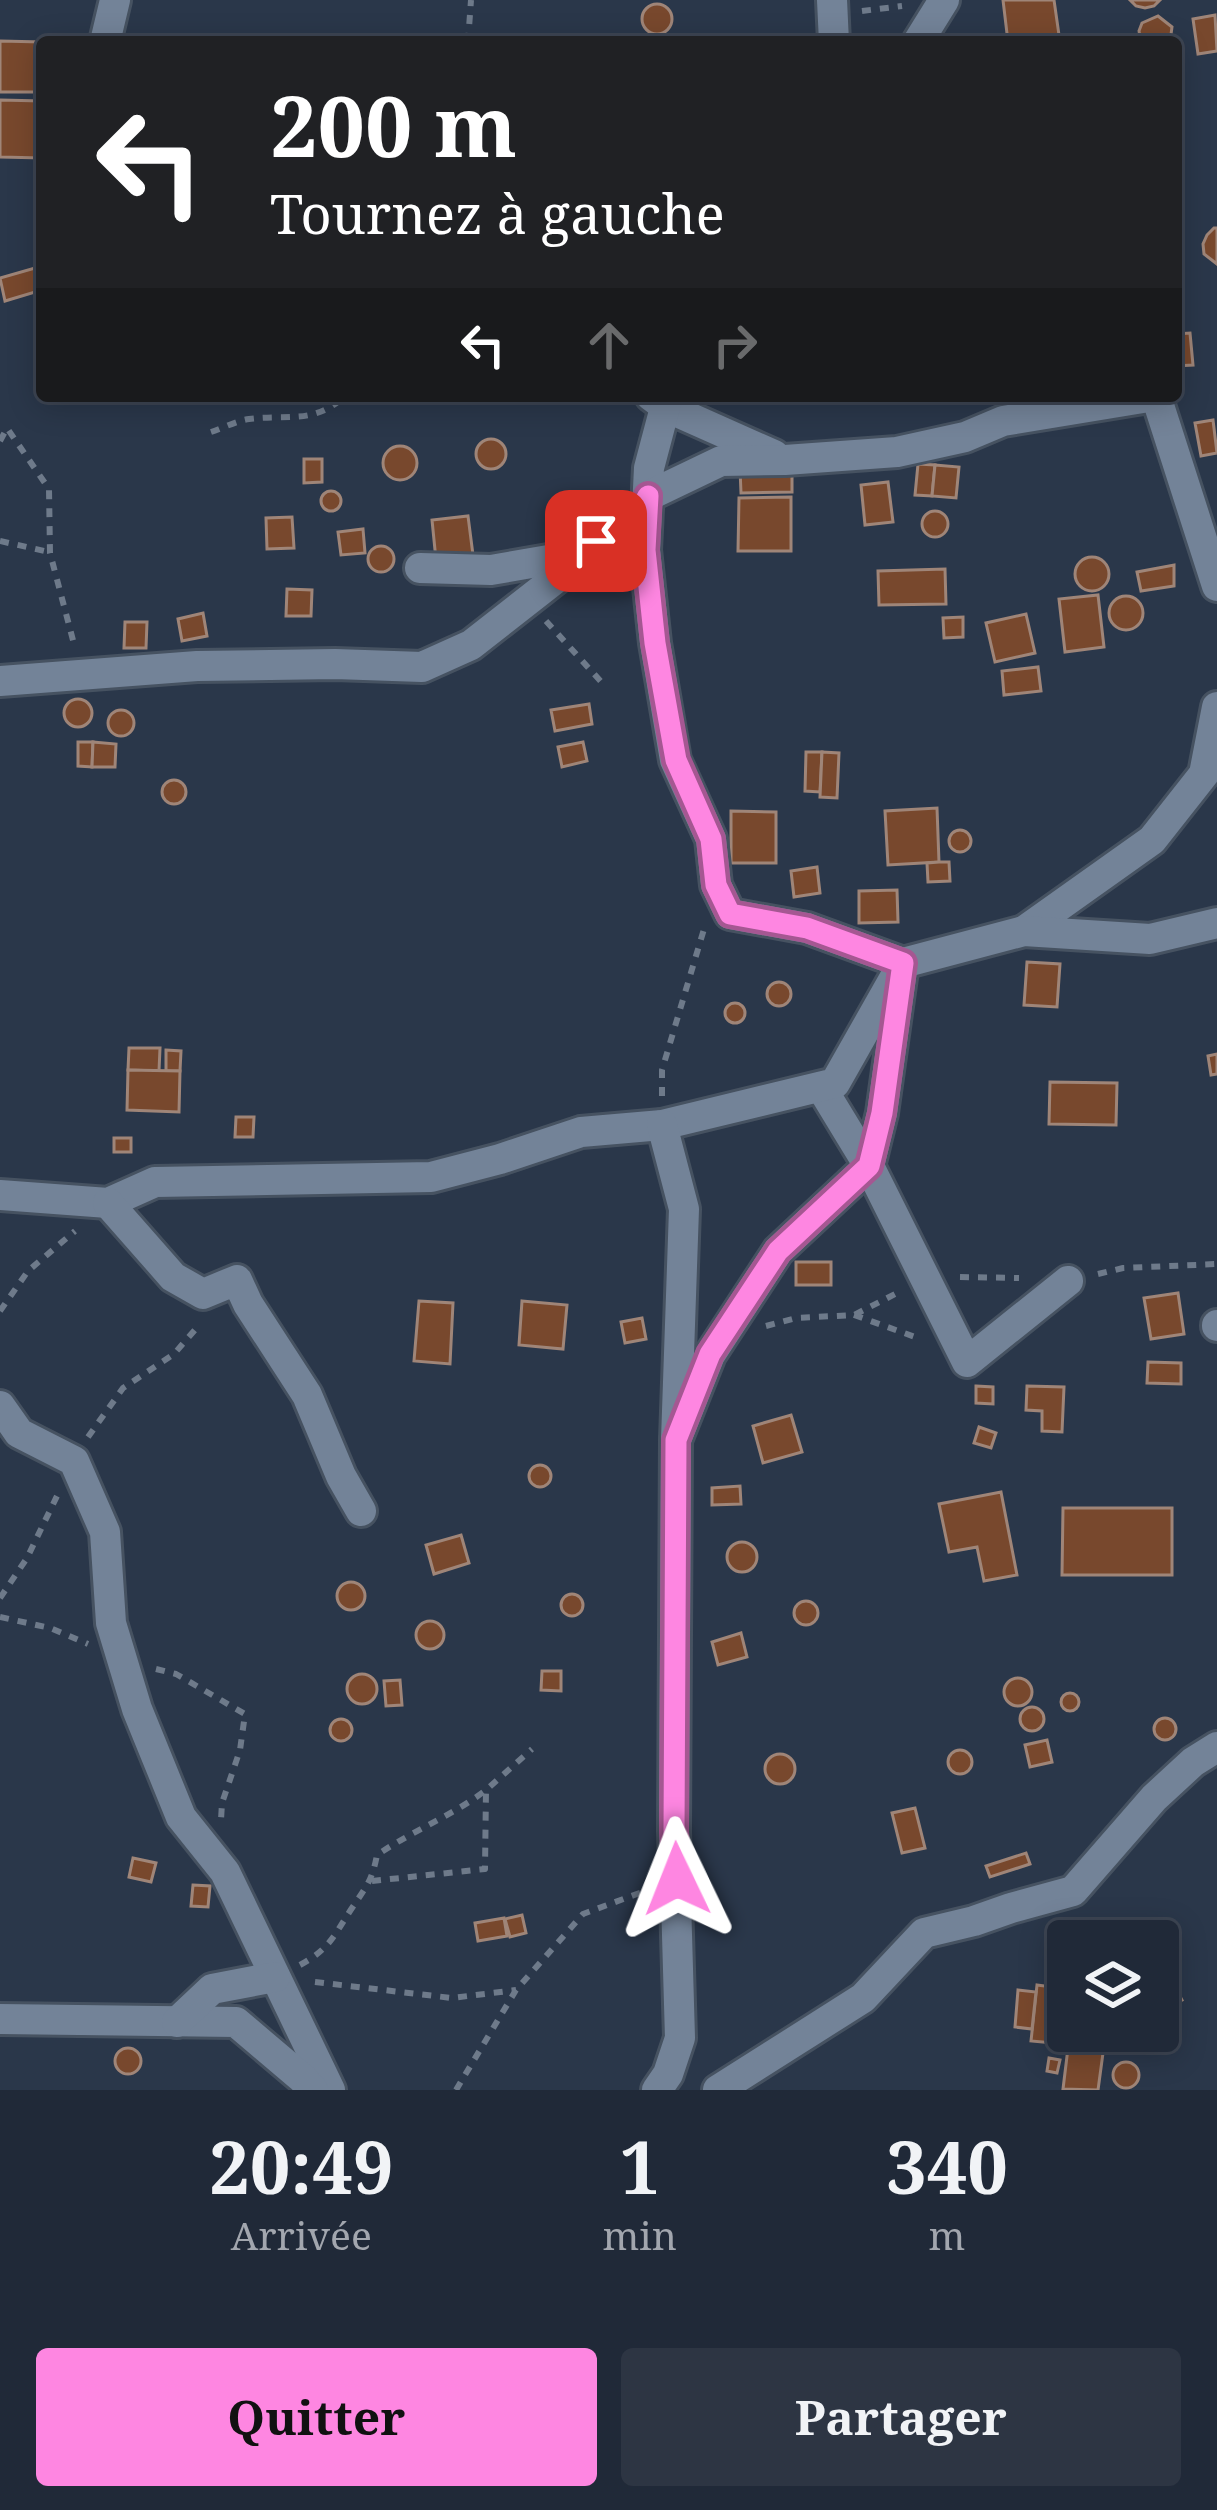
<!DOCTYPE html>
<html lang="fr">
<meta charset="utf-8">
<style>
body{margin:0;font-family:"Noto Serif",serif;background:#2d3543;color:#f1f3f6;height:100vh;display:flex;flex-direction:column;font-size:45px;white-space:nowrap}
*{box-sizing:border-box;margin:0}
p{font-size:39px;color:#a2a6ae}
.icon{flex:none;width:66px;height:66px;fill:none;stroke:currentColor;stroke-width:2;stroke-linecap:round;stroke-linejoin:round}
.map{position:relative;height:2090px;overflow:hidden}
.side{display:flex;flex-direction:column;background:#202938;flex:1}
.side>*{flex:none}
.hud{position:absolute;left:36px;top:36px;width:1146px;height:366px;border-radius:12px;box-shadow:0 6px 30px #0003,0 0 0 3px #3d4553;background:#202124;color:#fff;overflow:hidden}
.fabs{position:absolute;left:1047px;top:1920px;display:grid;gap:24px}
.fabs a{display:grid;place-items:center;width:132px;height:132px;border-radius:12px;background:#202938;box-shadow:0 6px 30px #0003,0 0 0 3px #3d4553;font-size:60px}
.pin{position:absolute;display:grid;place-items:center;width:102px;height:102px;color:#fff;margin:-51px;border-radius:24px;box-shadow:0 6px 18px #0006}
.me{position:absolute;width:132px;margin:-66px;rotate:358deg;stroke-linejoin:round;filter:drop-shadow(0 0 9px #0008)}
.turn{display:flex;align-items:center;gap:42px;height:252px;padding:0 36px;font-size:54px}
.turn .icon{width:156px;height:156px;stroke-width:2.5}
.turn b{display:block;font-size:84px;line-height:102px}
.lanes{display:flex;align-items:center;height:114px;padding:0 36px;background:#0003;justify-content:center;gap:60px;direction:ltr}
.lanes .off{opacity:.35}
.eta{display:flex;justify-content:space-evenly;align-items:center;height:204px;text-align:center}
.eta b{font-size:72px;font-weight:700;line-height:84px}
.primary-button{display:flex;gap:24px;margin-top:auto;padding:24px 36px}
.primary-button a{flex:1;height:138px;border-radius:12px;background:#fe86e1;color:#111;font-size:48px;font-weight:700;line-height:138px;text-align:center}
.primary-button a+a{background:#2d3543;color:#f1f3f6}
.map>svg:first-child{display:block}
.building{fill:#78482d;stroke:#9f8578;stroke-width:3}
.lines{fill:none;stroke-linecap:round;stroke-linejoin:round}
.minor-casing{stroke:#465261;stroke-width:36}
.path{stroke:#6e7a8a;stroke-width:6;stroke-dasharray:9 9;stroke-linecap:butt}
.minor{stroke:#738398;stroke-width:30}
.route-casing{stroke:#a55792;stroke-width:30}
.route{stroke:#fe86e1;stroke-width:21}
</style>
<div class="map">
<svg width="1217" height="2090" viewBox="0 0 1217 2090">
<rect width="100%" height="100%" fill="#2a374a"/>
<g class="building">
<polygon points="1003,0 1054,0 1060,42 1008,42"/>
<polygon points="1130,0 1160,0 1154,6 1145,8 1136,6"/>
<circle cx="657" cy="19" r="15"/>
<polygon points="1215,15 1217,51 1198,54 1193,19"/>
<polygon points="1158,16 1172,27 1170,42 1141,42 1139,31 1142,23"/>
<polygon points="0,41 42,42 42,92 0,92"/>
<polygon points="0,100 42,101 42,158 0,157"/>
<polygon points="1214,228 1217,228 1217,264 1204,254 1203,244 1207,235"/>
<polygon points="42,266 42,290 5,301 0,278"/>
<polygon points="1190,333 1193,365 1176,366 1176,334"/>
<polygon points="1213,420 1217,453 1201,456 1195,423"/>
<circle cx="491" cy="454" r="15"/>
<circle cx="400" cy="463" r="17"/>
<polygon points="304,459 322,459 322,482 304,483"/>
<polygon points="918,464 935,465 932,496 915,495"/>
<polygon points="935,465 959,467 956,498 932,496"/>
<polygon points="792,468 792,492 741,493 740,469"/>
<polygon points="888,482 893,522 865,525 861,485"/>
<circle cx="331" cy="501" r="10"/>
<polygon points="791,497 791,551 738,551 739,498"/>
<circle cx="935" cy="524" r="13"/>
<polygon points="468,516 473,555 436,560 432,520"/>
<polygon points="292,517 294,548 267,549 266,518"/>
<polygon points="363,529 365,553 341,555 338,532"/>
<circle cx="381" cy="559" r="13"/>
<circle cx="1092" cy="574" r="17"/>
<polygon points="1174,565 1174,586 1141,591 1137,572"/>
<polygon points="945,569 946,604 879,605 878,571"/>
<polygon points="287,589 312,590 311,616 286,616"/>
<polygon points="1098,595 1104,647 1065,652 1059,599"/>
<circle cx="1126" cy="613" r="17"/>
<polygon points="203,613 207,636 182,641 178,619"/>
<polygon points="1026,614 1035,653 995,662 986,623"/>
<polygon points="963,617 963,637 944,638 943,618"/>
<polygon points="125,622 147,622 146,648 124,648"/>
<polygon points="1038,667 1041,691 1004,695 1002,671"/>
<circle cx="78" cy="713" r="14"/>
<polygon points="589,704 592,724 555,731 551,710"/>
<circle cx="121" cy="723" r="13"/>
<polygon points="78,742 93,742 92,767 78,766"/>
<polygon points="93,742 116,744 115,767 92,767"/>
<polygon points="583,742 587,761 562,767 558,747"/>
<polygon points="806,752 822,752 820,792 805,791"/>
<polygon points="822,752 839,753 837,798 820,797"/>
<circle cx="174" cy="792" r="12"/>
<polygon points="937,808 939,862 888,865 885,811"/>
<polygon points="731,811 776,812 776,863 731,863"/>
<circle cx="960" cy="841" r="11"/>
<polygon points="939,862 949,862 950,881 928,882 927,863"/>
<polygon points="817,867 820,893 794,897 791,871"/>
<polygon points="897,890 898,922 859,923 859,891"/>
<polygon points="1027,962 1060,964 1057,1007 1024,1005"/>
<circle cx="779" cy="994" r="12"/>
<circle cx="735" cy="1013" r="10"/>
<polygon points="129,1048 160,1048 159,1071 128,1070"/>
<polygon points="166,1050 181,1051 180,1071 166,1071"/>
<polygon points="1217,1054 1217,1074 1211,1075 1208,1056"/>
<polygon points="128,1070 180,1071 179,1112 127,1110"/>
<polygon points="1050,1082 1117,1083 1116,1125 1049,1124"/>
<polygon points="236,1117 254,1117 253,1137 235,1137"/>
<rect x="114" y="1138" width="17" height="14"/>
<rect x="796" y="1262" width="35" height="23"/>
<polygon points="1178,1293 1184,1334 1151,1339 1144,1298"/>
<polygon points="419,1301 453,1303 450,1364 414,1361"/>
<polygon points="522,1301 567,1305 563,1349 519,1345"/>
<polygon points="642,1318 646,1339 625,1343 621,1322"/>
<polygon points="1148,1362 1181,1363 1181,1384 1147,1383"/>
<polygon points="976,1386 993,1387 993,1404 976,1403"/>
<polygon points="1027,1386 1064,1387 1062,1432 1042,1431 1042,1411 1026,1410"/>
<polygon points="791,1415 802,1452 763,1463 753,1426"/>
<polygon points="979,1427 996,1433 991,1448 974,1443"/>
<circle cx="540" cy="1476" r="11"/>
<polygon points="740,1486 741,1504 712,1505 712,1488"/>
<polygon points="1001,1492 1017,1575 984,1581 977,1547 949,1552 939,1504"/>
<polygon points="1063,1508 1172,1508 1172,1575 1062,1575"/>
<polygon points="461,1535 469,1563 434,1574 426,1545"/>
<circle cx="742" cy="1557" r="15"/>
<circle cx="351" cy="1596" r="14"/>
<circle cx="572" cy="1605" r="11"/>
<circle cx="806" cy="1613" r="12"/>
<circle cx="430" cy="1635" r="14"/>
<polygon points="741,1633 747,1657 718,1665 712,1642"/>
<polygon points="542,1671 561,1671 561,1691 541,1690"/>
<circle cx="362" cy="1689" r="15"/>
<circle cx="1018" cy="1692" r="14"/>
<polygon points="400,1680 402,1705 386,1706 384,1681"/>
<circle cx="1070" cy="1702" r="9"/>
<circle cx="1032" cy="1719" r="12"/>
<circle cx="1165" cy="1729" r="11"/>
<circle cx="341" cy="1730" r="11"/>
<polygon points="1047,1740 1052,1762 1030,1767 1025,1745"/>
<circle cx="960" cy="1762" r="12"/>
<circle cx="780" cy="1769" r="15"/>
<polygon points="915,1808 925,1848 902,1853 892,1813"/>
<polygon points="1026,1853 1030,1864 990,1877 986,1866"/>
<polygon points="133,1858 156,1863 151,1882 129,1877"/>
<polygon points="193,1885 210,1886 208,1907 191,1906"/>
<polygon points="522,1915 526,1933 510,1937 505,1919"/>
<polygon points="504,1918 507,1936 478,1941 475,1923"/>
<polygon points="1170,1978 1182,2000 1166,2008 1158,1992 1158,1984"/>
<polygon points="1037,1985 1068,1989 1065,2044 1031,2041"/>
<polygon points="1018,1990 1036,1992 1032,2029 1015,2027"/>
<circle cx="128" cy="2061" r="13"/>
<polygon points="1068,2048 1103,2053 1098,2090 1063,2089"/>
<polygon points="1049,2058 1060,2060 1057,2073 1047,2071"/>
<circle cx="1126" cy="2075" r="13"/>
</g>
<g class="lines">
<g class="minor-casing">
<g id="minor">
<polyline points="832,0 834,42"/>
<polyline points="105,42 115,0"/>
<polyline points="918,42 944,0"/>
<polyline points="651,396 666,407 774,455"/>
<polyline points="668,396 649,468 645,550 655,643 675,760 711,839 716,885 730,914 807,928 903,963 882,1113 869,1166 778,1251 710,1355 676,1440"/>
<polyline points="1156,396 1217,586"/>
<polyline points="420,568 491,570 560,558 633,524 648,496 721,461 785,460 897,452 965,437 1003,421 1155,396"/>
<polyline points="0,681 197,666 335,664 422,667 471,645 563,573 560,558"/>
<polyline points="1024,931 1152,840 1204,774 1217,707"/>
<polyline points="821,1087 869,1166 967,1362 1068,1281"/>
<polyline points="0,1195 108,1203 155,1182 431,1177 500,1159 581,1132 662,1125 835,1083 903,963 1024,931 1150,939 1217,923"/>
<polyline points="108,1203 173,1277 203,1294 237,1280 248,1304 307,1395 341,1476 361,1511"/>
<polyline points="1217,1325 1217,1326"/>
<polyline points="0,1406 19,1433 74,1461 105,1532 111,1623 137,1709 181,1817 225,1872 330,2090"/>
<polyline points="0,2019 236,2022 302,2078 313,2090"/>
<polyline points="177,2022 212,1989 275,1977"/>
<polyline points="657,2090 668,2074 680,2038 674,1831 676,1440 684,1209 662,1125"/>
<polyline points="718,2090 863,1998 924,1933 974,1921 1011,1908 1073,1891 1154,1798 1193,1762 1217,1747"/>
</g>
</g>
<g class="path">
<polyline points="862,11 902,6"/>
<polyline points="468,42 471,0"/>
<path d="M211,432C223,428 236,421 249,419C288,414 313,425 345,396"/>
<polyline points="0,441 7,428 49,489 50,553 74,644"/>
<polyline points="0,541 49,552"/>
<polyline points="546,621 605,686"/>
<polyline points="662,1096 662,1070 704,929"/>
<polyline points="1098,1274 1123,1268 1217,1264"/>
<polyline points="960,1277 1019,1278"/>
<polyline points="0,1311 28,1271 75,1231"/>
<polyline points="854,1315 918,1338"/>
<polyline points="766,1326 796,1318 854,1315 897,1293"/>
<polyline points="88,1437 123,1388 174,1354 200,1324"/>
<polyline points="0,1598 27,1558 57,1496"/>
<polyline points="0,1617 50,1628 88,1644"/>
<polyline points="156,1669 176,1674 245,1714 240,1750 222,1803 221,1820"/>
<polyline points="372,1881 485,1869 486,1790 532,1749"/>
<path d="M300,1965C331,1948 334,1935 352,1908C366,1887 372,1881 377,1855C412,1831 452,1816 486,1790"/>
<polyline points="315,1982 452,1998 516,1990"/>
<polyline points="456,2090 516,1990 583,1914 645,1891"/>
</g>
<use href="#minor" class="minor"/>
</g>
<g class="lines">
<g class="route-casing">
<polyline id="route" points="596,541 633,524 648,496 645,550 655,643 676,760 711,839 716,885 730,914 807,928 903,963 882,1113 869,1166 778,1251 710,1354 676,1440 674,1832 677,1879"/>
</g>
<use href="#route" class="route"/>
</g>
</svg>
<div class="fabs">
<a><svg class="icon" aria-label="layers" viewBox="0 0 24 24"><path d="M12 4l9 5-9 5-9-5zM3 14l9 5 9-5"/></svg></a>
</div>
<div class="pin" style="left:596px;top:541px;background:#d93025"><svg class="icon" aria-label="arrive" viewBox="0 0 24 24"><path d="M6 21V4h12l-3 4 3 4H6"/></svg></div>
<svg class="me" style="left:677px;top:1879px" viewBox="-20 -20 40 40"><path d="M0-17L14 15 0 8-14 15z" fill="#fe86e1" stroke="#fff" stroke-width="4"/></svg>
<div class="hud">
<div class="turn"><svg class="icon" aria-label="left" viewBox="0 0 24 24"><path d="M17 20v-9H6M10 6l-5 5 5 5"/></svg><div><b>200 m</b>Tournez à gauche</div></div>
<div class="lanes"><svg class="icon" aria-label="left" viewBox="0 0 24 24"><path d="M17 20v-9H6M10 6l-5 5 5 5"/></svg><svg class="icon off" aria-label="ahead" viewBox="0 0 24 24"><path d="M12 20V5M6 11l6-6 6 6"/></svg><svg class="icon off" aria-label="right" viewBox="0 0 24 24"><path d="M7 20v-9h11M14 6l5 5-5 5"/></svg></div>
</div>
</div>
<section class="side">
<div class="eta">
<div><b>20:49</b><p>Arrivée</p></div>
<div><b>1</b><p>min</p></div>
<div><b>340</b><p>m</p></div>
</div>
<div class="primary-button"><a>Quitter</a><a>Partager</a></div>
</section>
